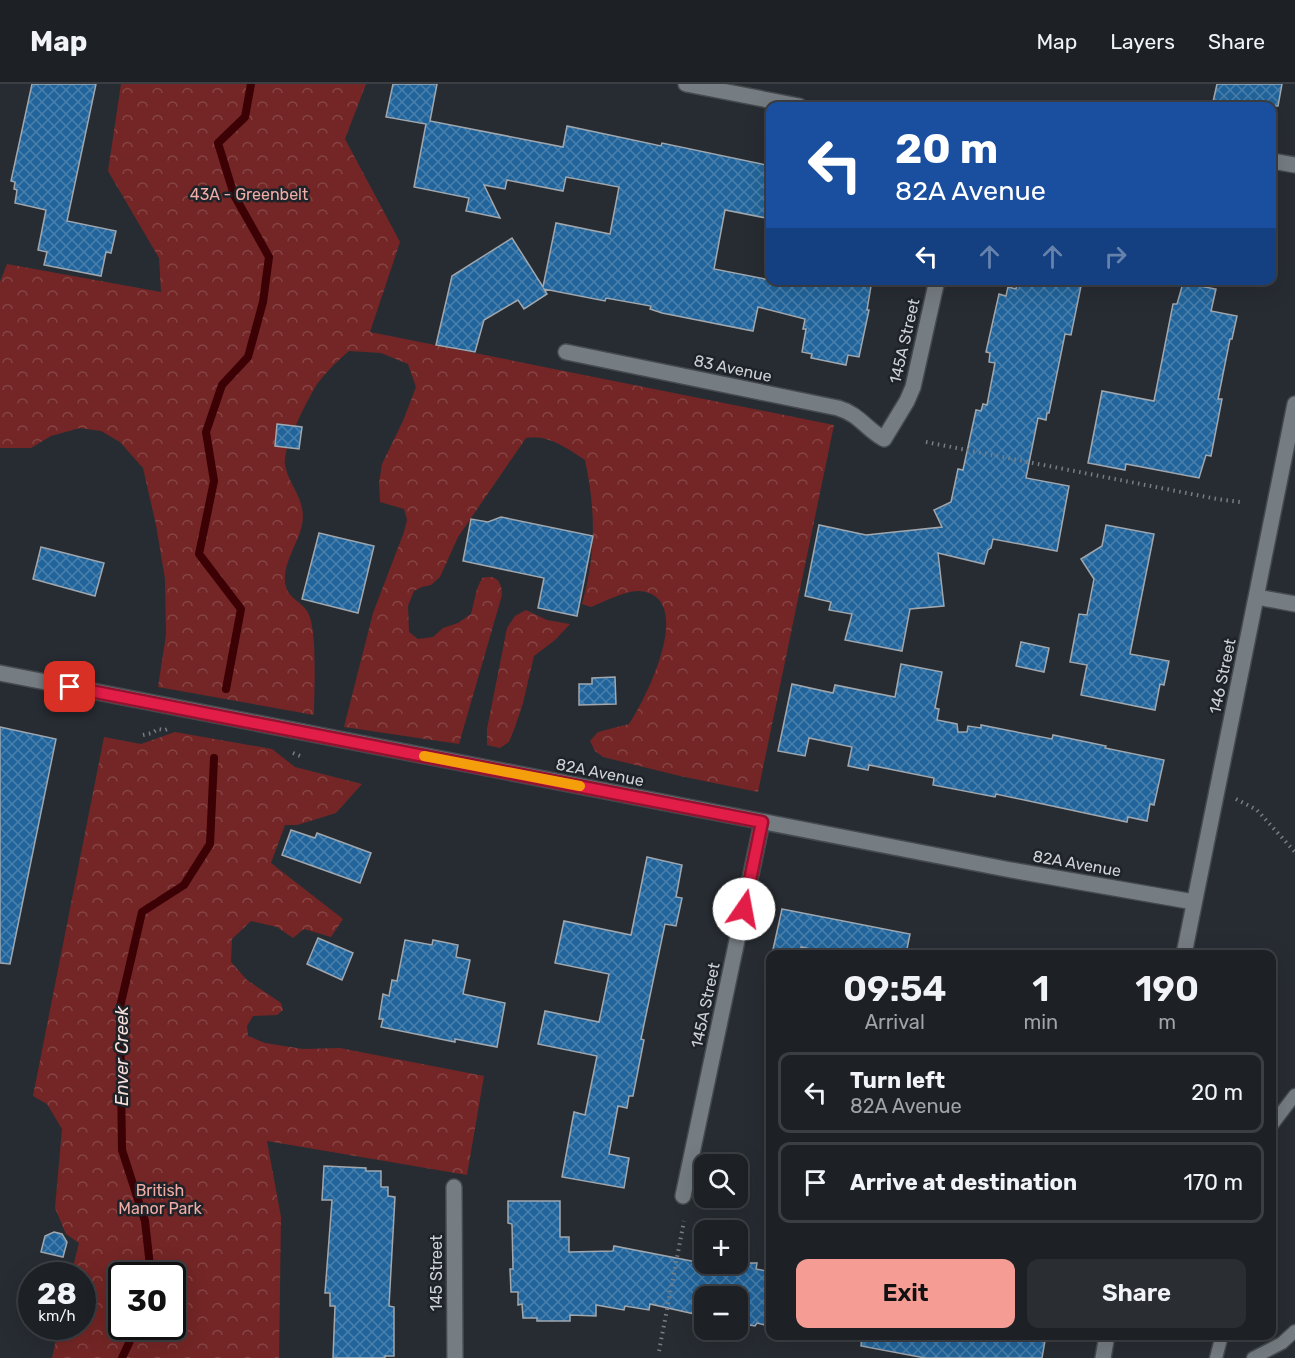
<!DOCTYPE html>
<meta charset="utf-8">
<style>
body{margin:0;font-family:Rubik,sans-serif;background:#2a2e32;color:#f1f3f6;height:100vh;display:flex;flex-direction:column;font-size:22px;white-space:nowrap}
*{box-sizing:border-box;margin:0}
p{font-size:20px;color:#a0a3a7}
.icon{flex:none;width:33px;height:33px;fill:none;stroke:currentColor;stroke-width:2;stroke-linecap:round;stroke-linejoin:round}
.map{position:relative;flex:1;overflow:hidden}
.side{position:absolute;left:766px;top:866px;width:510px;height:390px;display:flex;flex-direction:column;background:#1d2126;border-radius:12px;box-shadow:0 6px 24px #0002,0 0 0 2px #3b3e43}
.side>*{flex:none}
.top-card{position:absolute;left:766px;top:18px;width:510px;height:183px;border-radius:12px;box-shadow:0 6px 24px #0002,0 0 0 2px #3b3e43;background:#1a4fa0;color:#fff;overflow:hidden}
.tools{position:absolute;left:694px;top:1070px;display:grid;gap:12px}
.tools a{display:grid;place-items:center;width:54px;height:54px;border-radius:12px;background:#1d2126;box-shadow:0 6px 24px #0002,0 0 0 2px #3b3e43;font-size:30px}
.speed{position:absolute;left:18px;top:1178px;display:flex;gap:12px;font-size:30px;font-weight:700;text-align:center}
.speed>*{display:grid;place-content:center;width:78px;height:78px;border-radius:50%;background:#1d2126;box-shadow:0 6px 24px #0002,0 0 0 2px #3b3e43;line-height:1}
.speed small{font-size:15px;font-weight:400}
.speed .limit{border:3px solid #111;border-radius:9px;background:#fff;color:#111}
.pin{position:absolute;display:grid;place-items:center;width:51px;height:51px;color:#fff;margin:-26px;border-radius:12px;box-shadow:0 3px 9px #0006}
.me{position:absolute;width:66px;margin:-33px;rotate:12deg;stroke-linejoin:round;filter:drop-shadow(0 0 4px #0008)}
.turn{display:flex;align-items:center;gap:21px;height:126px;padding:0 30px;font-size:27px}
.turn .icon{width:78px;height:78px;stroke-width:2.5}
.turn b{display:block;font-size:42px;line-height:51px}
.lanes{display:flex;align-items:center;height:57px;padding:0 30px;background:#0003;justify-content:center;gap:30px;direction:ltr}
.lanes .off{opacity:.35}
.eta{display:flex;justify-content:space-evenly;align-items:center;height:102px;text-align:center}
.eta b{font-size:36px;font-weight:600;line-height:42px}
.button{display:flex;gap:12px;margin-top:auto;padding:12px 30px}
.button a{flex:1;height:69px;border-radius:12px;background:#f59c95;color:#111;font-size:24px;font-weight:600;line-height:69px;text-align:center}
.button a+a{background:#2a2e32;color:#f1f3f6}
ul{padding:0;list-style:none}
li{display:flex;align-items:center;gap:18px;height:81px;margin:0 12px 9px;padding:0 18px;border:3px solid #3b3e43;border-radius:12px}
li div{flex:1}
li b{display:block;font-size:22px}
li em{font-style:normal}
header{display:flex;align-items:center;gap:36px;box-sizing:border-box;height:84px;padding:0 30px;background:#1d2126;border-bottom:2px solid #3b3e43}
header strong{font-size:28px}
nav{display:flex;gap:33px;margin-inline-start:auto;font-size:21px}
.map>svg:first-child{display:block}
.forest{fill:url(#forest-crowns);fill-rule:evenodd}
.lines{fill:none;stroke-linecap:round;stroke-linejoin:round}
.stream{stroke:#3b0105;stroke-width:8}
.building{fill:url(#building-cross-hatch);stroke:#a0a7ae;stroke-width:1.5}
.service-casing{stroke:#454a4e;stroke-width:15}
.minor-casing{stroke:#454a4e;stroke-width:18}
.path{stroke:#797d82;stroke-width:4;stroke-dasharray:1.5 4.5;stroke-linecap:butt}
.service{stroke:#757c82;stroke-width:12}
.minor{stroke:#757c82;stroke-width:15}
.route-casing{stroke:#92132f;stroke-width:15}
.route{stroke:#e11d48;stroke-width:10}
.slow{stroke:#f59e0b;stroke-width:10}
.labels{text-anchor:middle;stroke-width:5;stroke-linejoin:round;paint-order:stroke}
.park-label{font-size:16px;fill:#f2aca6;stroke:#1d2328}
.street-label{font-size:16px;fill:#ced1d5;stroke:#1d2328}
.water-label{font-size:18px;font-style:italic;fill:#f7dedb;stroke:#1d2328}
</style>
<header>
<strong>Map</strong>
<nav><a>Map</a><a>Layers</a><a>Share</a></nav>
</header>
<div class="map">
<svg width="1295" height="1274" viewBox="0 0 1295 1274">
<defs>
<pattern id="forest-crowns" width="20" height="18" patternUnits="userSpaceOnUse" patternTransform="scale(1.5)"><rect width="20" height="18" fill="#732625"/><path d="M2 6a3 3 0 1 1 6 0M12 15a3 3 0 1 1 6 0" fill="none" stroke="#864444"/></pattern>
<pattern id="building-cross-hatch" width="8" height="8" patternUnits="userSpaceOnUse" patternTransform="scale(1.5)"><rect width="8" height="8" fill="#21649b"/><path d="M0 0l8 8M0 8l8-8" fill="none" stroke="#4a80ac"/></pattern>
</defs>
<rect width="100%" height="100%" fill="#272c32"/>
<g class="forest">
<path d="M121,0H366L345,55L400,158L370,248L834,341L758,708L680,692L603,673L595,667L590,657L598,648L629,640C646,615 697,513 640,507C627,506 603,518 591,523L582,520C596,470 596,427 585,376C568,365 548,350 526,354L458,453L440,493L431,501L422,503L414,507L408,522L409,548L418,555L433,553L443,544L458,539L471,530L477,505L482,494C496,490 502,497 502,511L459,660L344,643L373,529L404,448L407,436L404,425L380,418L379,399L382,380L403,337L416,303L408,280L381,269L349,267C337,277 326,288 317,300C308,315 282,364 285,381C289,403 307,415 302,441C298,461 280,482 286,503C289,514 301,518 307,527C318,542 314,609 314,631L158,603L166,551L165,495L156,441L143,384L120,358L101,347L80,344L51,352L31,364H0V198L7,180L161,208L159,174L108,87Z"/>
<polygon points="526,526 547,536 570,540 555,556 534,572 523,619 515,643 509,658 500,664 487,661 487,645 507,544 515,532"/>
<path d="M175,648L272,665L295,683L362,700L336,729L297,741H285L271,779L343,835L331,853L304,845L293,854L277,843L251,837L232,855L231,878L247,896L281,919L283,926L277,931L253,932L247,942L248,952L265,959L303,965L340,964L484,992L467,1091L267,1057L281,1133L279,1274H52L59,1242H82V1191H71L79,1159L66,1150L55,1124L62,1045L47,1020L33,1012L104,653L141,660ZM122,1191H172V1242H122Z"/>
</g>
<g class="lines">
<g class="stream">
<polyline points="226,605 241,525 199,470 214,397 206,348 222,301 248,273 263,218 269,173 234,111 218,59 245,33 251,0"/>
<polyline points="151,1191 145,1137 122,1066 120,923 142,828 184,801 210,760 214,674"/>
<polyline points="122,1274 137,1242"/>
</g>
</g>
<g class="building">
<polygon points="32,0 96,0 67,137 116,147 111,169 106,168 101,192 44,181 47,168 38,166 46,126 15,119 17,106 14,105 15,98 11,97"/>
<polygon points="393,0 437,0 430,37 563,63 567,42 661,62 662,59 766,81 766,83 771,84 771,135 725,126 714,185 770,196 872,196 867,226 869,226 859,273 848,271 846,281 811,274 812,270 802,268 806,245 803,245 805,235 758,223 753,247 662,229 650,225 651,222 606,214 605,217 544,205 547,210 524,225 518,216 484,236 475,268 436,261 452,192 512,154 543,203 556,139 610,150 619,103 566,93 563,107 507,96 505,105 484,101 500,134 466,127 469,114 414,103 426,40 386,33"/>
<polygon points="1217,0 1282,0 1278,22 1234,22 1213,18"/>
<polygon points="1017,196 1052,196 1081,202 1071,251 1065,250 1049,329 1047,329 1046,336 1038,334 1026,394 1069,402 1057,467 993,455 991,464 988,466 984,480 938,469 944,522 910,525 902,567 845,556 852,530 829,526 831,518 805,512 819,441 866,451 942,443 934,426 951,418 958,385 963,386 976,326 981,327 983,320 987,321 995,279 989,278 990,269 986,268 999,210 1006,212 1008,203 1016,205"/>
<polygon points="1183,199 1216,205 1211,227 1237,232 1232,255 1230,255 1218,315 1222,315 1211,372 1206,371 1199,394 1126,380 1125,386 1088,379 1102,307 1154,317 1173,220 1177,220"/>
<polygon points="277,340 302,343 299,365 275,362"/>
<polygon points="501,433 593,452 577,532 538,524 544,494 463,477 471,435 488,438"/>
<polygon points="1106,441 1154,450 1130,570 1169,577 1164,601 1160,600 1155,626 1081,611 1087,581 1070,578 1079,530 1087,531 1094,495 1081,475 1102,462"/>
<polygon points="319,449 374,462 358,529 302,515"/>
<polygon points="41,463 104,479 95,512 33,495"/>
<polygon points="1021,558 1049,564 1044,588 1016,582"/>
<polygon points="901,580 942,588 935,624 939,625 937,636 957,640 958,648 967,648 968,642 981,644 981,641 1052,655 1053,651 1106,662 1105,664 1164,676 1154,721 1150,720 1147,737 1128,733 1127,738 996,710 995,713 933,701 934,694 869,681 868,686 848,682 852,663 809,654 805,672 778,667 792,600 833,609 835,601 895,613"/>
<polygon points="615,593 616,620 579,621 579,600 592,600 592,594"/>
<polygon points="0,643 56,655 10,880 0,879"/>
<polygon points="291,746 315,754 317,749 371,769 360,799 282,771"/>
<polygon points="647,773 682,781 676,813 682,814 676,842 665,840 641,955 644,956 633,1012 629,1012 627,1024 618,1022 609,1070 629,1074 624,1104 562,1093 574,1028 585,1031 597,972 538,960 545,927 599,938 609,890 555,879 564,837 631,851"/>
<polygon points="782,825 910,850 906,870 834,870 801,863 800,870 772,870"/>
<polygon points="318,854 353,869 342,896 307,880"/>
<polygon points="405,856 432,861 433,856 458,861 456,873 470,876 463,910 505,919 497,963 455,955 455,958 381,943 383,935 379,935 383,910 389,912 392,896 397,897"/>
<polygon points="324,1082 366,1084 366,1087 381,1087 381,1103 388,1103 388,1112 395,1113 389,1222 394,1223 394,1272 385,1272 385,1274 333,1274 335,1222 330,1222 330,1209 325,1209 332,1116 322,1116"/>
<polygon points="508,1117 560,1117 560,1153 569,1153 569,1168 613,1167 614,1162 702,1179 757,1179 756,1185 771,1188 771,1239 766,1238 765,1241 757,1239 755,1242 738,1239 738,1212 705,1212 705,1228 700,1227 699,1231 650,1220 649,1226 625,1222 624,1226 596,1221 596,1232 570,1231 570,1237 537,1237 537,1234 523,1234 522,1220 518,1221 518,1208 511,1208 510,1185 513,1185 512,1140 508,1139"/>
<polygon points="54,1148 62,1150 67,1158 63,1173 41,1168 45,1152"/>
<polygon points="862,1251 1046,1251 1042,1274 925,1274 861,1262"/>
</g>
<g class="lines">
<g class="service-casing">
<g id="service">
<polyline points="1272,1041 1295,1011"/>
<polyline points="1216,1274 1222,1251"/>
<polyline points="1253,1274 1282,1259 1295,1247"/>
</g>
</g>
<g class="minor-casing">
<g id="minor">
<polyline points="686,0 799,22"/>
<polyline points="1272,77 1295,81"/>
<path d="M566,268L838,324C859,330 866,345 884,355L907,317L913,303L937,196"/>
<polyline points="1257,513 1295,520"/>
<polyline points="0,589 1011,786 1194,818"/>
<polyline points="1184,870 1295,320"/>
<polyline points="454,1103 455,1274"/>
<polyline points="683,1112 762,738"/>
<polyline points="1103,1274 1107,1251"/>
</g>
</g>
<g class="path">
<polyline points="926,358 1217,415 1240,418"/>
<polyline points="143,651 152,649 158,645 165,646 170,644"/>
<polyline points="293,669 302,673"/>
<polyline points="1236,715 1257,726 1295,768"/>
<polyline points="659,1267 684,1137"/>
</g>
<use href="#service" class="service"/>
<use href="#minor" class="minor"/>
</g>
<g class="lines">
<g class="route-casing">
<polyline id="route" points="70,603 762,738 744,825"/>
</g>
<use href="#route" class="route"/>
<polyline class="slow" points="424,672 580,702"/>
</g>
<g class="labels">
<g class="park-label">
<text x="249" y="116">43A - Greenbelt</text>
<text x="160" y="1112">British<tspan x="160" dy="18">Manor Park</tspan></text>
</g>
<g class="street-label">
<text transform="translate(904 257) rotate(-77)" y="6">145A Street</text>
<text transform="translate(733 284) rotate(12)" y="6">83 Avenue</text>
<text transform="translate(1222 592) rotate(-78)" y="6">146 Street</text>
<text transform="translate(600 688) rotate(11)" y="6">82A Avenue</text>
<text transform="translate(1077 779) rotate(10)" y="6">82A Avenue</text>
<text transform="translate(705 921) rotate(-78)" y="6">145A Street</text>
<text transform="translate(436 1189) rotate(-90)" y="6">145 Street</text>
</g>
<g class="water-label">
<text transform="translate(122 972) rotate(-90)" y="6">Enver Creek</text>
</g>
</g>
</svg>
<div class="tools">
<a><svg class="icon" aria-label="search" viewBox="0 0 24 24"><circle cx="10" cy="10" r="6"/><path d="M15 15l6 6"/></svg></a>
<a>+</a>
<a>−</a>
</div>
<div class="speed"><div>28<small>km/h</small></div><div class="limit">30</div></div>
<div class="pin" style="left:70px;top:603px;background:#d93025"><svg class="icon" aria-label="arrive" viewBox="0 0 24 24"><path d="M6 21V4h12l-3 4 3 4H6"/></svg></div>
<svg class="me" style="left:744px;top:825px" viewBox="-20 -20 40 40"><circle r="19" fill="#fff"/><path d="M0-13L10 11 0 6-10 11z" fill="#e11d48"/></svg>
<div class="top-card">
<div class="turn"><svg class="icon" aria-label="left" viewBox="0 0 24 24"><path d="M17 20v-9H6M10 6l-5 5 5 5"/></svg><div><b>20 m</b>82A Avenue</div></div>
<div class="lanes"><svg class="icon" aria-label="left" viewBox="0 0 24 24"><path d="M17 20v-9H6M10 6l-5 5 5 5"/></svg><svg class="icon off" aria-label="ahead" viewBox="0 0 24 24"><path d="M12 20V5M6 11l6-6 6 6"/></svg><svg class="icon off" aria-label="ahead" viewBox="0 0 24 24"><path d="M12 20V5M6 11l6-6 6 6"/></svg><svg class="icon off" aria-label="right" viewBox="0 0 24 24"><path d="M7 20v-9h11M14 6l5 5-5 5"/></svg></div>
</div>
<section class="side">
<div class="eta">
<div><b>09:54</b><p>Arrival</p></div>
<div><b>1</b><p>min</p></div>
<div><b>190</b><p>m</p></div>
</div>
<ul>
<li><svg class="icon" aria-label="left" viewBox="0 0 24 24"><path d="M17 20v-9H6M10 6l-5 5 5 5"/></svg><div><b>Turn left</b><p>82A Avenue</p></div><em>20 m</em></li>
<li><svg class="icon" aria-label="arrive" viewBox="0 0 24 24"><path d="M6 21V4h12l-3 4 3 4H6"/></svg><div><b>Arrive at destination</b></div><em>170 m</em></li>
</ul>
<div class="button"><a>Exit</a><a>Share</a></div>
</section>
</div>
